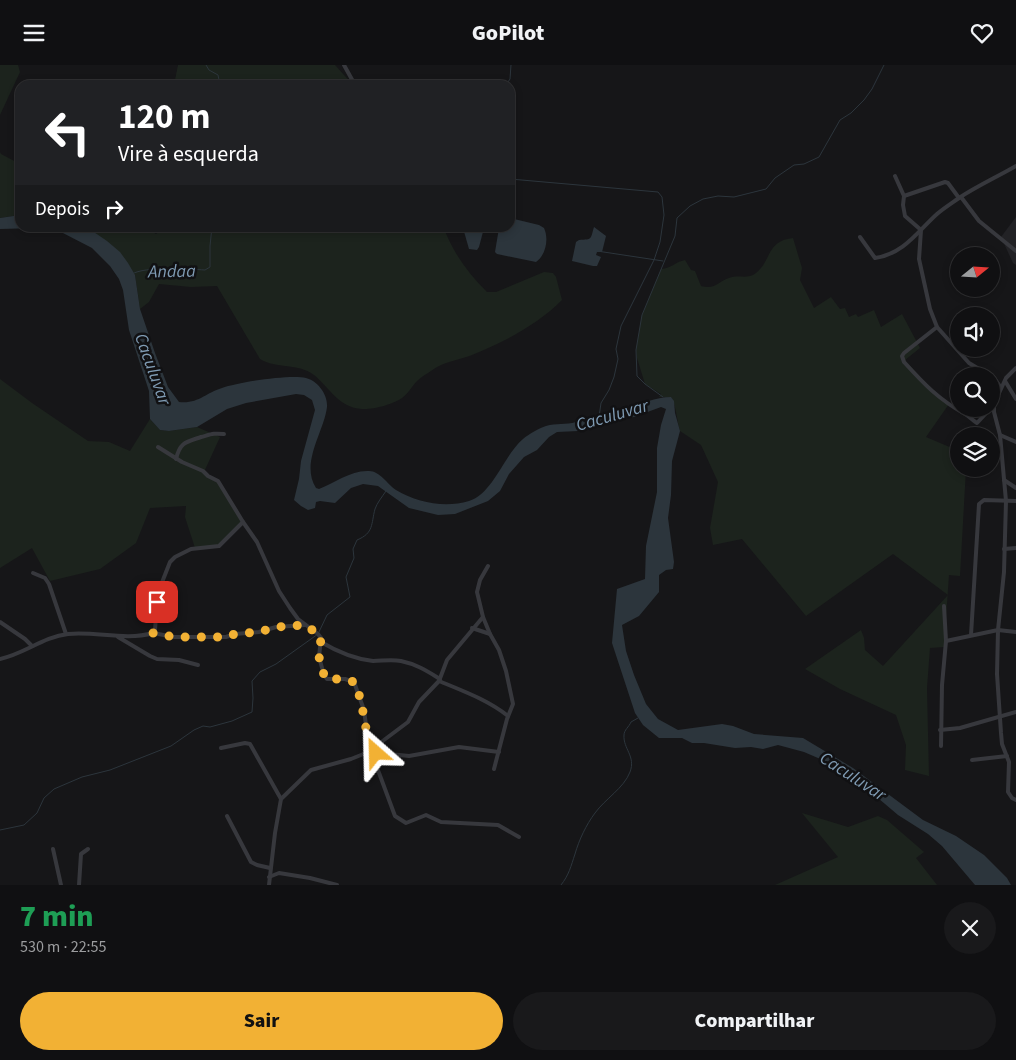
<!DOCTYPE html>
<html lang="pt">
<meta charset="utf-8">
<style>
body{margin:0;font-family:"Source Sans 3",sans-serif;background:#19191b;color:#f1f3f6;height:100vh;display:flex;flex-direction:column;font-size:19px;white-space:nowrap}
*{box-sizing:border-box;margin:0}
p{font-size:16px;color:#9c9d9f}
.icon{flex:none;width:28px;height:28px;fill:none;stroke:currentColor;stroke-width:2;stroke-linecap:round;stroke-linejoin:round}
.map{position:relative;height:820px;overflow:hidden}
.panel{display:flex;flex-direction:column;background:#101012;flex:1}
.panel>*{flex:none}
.guide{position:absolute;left:15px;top:15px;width:500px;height:152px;border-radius:15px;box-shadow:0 2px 8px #0003,0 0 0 1px #303032;background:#202124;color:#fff;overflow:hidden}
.needle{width:32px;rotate:72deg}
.fabs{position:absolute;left:950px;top:182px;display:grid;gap:10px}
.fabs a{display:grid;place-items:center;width:50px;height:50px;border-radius:50%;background:#101012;box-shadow:0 2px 8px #0003,0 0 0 1px #303032;font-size:25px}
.pin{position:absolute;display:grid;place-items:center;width:42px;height:42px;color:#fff;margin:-21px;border-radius:10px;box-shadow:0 2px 8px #0006}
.me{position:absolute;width:55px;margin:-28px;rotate:335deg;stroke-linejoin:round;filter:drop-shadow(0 0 4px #0008)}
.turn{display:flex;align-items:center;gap:18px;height:105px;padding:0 20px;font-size:22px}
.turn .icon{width:65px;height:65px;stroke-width:2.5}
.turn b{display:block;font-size:35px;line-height:42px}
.then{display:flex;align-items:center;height:48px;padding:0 20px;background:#0003;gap:10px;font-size:19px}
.round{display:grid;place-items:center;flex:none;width:52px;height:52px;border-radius:26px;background:#19191b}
.head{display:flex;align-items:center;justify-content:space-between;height:85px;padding:0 20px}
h1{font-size:30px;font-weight:800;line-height:38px;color:#1e9e55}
.cta{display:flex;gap:10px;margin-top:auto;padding:10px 20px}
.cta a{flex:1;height:58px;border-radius:30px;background:#f2b134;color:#111;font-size:20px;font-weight:800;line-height:58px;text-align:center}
.cta a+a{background:#19191b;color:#f1f3f6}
header{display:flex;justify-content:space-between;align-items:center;height:65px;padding:0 20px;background:#101012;font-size:22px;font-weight:800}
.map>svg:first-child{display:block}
.built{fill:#222225}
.green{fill:#1c231d}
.water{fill:#2c353c}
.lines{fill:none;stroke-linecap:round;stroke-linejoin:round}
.stream{stroke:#2c353c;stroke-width:1}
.street{stroke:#37383d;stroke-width:4}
.route{stroke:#f2b134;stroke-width:9;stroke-dasharray:0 16.2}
.labels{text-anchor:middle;stroke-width:5;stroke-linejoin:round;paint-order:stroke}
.water-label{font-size:18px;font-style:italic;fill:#7f9bb3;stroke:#111113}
</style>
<header><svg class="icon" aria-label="menu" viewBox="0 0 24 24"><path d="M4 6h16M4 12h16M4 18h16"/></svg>GoPilot<svg class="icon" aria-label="heart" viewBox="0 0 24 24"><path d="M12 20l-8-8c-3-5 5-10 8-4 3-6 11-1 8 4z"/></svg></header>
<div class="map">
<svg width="1016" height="820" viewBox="0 0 1016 820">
<rect width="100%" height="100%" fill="#161618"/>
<polygon class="built" points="1016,152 1016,200 1013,198 1001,172"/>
<g class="green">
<polygon points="0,0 18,0 20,7 0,50"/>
<polygon points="178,0 335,0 353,20 174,20"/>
<polygon points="0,87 1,89 20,99 20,150 0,153"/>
<path d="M164,162L444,163C453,188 468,208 487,227H496L544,207L553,208L556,212L562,235C537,260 504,277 472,290C461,294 449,296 439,301C432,305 423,311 417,316C412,321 408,329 402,333C394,339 372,345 362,344C339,343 330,323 314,310C299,298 276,304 260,294L217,221L191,222L159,219L149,237L140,244L135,210L91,164L88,163H147L156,169Z"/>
<path d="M793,173L802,203L800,215L814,243L831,232L840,244L845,243L849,252L856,249L858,252L874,245L881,262L902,249L920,283L905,295L925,317L949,339L926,372L959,386V404H966L960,511L949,510L944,582L930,583L927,623L929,711L905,705L906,680L896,650L840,624L805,604L861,565L864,573L865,585L883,601L948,530L893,489L806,551L742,474L713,480L710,463L718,417L701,380L680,366C677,356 676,339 671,332H659L661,329L645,319L637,293L636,285L642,250L661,204C672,203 675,197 685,195L691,205L695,206L701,221C716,225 717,217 729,213C739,209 747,215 756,208C771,197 766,176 793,173Z"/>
<polygon points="0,314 32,338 88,376 109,377 130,386 150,354 160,365 169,366 197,362 220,372 204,407 216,414 243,457 219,481 195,483 185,452 186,441 150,443 136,478 100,504 50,516 32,483 0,503"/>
<polygon points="802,748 848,762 878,751 887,755 924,787 916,793 937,820 775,820 838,792"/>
</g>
<g class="water">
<path d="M20,150V162L88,163L107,176L120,187L128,198L135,210L140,244L155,288L168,322L179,337C199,339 205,328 222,323C238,317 291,309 306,313C318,316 328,330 327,342C324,367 300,398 316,423L319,424C335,418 351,405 369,406C380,406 387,419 396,425C418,438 445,443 469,436C493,429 504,390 523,374C529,369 539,363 546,361C556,358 566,360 576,357C593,353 610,348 627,343C642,339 655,332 671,332L674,336L675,348L680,366L672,396L671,430L668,453L674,497L673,504L666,505L659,510V527L639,551L622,560L626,586L634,610L646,639L658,654L678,665L722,659L733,661L754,669L803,673L853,703L923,755L956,771L984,790L1007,813L1011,820H975L942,781L928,769L898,750L865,722L856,719L844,707L825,696L804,687L778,680L763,684L751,682L735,683L704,678H692L682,673H659L643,660L635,648L612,578L617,524L645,514L646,481L657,427V383L661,360L666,344L661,342L634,352L611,356L578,366L557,367L549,372L537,385L524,392L509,409L500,426L488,436L455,449L438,450L409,443L378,421L363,419L351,423L335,438L320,436L316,437L315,443L308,445L301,441L294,435L299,414L301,396L315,345L312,335L304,330L296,329L246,338L227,344L197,362L169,366L160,365L150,354L149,326L129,265L123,225L119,214L110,201L92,183L61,167L36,163L0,164V153Z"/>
<path d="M510,153L539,160L544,163C549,174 546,190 536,197L497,189L495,187L499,163L510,162Z"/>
<path d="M594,162L606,171L602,187H597L596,190L601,192L597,201H593L572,196L576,177L579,175C593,174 590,175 594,162Z"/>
<polygon points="463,163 484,163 479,182 477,185 469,184"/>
</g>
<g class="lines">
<g class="stream">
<polyline points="206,0 209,5 218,10 220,20"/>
<polyline points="506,20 510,14 511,0"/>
<polyline points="510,114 658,127 662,132 664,150 660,177 654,195 621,261 616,284 618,294 614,312 609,325 601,338 599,352"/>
<polyline points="597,186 663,196"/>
<path d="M132,209C145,201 189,204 205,205L210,202V181L212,162"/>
<polyline points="663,332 645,319 637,311 636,285 642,250 675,171 677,153 690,141 703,134 718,131 734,132 766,124 775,113 794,100 804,99 819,92 840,55 851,48 864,35 872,24 884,0"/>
<path d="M0,765L24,760L37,748L44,733L54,724L82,712L110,705L171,681L194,665L203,661L210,662L232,656L252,647L253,633L252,616L260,607L276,599L318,569L327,550L350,532L346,512L354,493L353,484L357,475C374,468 371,459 375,444C377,438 382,432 386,426"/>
<path d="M561,820C569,810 571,801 575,789C579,775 586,760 595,748C605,734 624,723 630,707C636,691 623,684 624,670C624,665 629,662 631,657L638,653"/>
</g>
<g class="street">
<polyline points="344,0 355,20"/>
<polyline points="895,111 904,131 903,140 905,151 921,165 919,194 930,244 937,262 969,298 994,313 1001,323"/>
<polyline points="904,131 945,117 948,118 959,133"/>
<polyline points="961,132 979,156 1016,186"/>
<path d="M860,172L875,193C904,189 918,166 937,149C944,143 952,138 959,133C977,121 997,112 1016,101"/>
<path d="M937,262L904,288L902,291L904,297C924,319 938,334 965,349C969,351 972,355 977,358L990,344"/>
<polyline points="1005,316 1016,334"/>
<polyline points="1000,370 1016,377"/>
<polyline points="158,382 182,397 203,406 208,411 218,416 243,457"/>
<path d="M176,394C180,377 186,377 201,372C212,369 213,368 224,369"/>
<polyline points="1004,415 1016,423"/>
<polyline points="1004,484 1016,483"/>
<polyline points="488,501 480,515 477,527 483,552 490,569 499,585 506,606 513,639 507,654 494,704"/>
<polyline points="33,508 45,513 49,519 66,569"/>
<polyline points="944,541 946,576"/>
<polyline points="0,557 25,574 32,581"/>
<polyline points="472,563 490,569"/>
<polyline points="1016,567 998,565 997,609 1001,668 1002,679 1009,697 1008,727 1012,733 1016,735"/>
<polyline points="153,568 174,572 226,572 235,569 259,567 276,562 305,560"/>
<polyline points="971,570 979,439 984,435 1016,436"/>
<polyline points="118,572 150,591 157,594 179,595 198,600"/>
<path d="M321,577C336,586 355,594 373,596C382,596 391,594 401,596C416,599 427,606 440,614"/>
<path d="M0,594C24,589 43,572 68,569C96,566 125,576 153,568L155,565L157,537L159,525L170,497L175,492L191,484L219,481L243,457L257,477L279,526L290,543L298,554L318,569L321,573L319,592L324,610L327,614H345L354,617L364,645L367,668L372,684L366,688L351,694L311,705L281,734L275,768L269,820"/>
<path d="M439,616C463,626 488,635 508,651"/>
<polyline points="940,665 960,663 1016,647"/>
<polyline points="941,681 942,620 946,576 998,565 1004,507 1006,436 1000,370 994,347 994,339 1006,313 1016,303"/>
<polyline points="221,683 245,678 250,679 281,734"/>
<polyline points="372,684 408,657 419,637 439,616 447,595 483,552"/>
<polyline points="370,686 372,689 395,751 406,758 426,750 441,757 498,760 519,772"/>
<polyline points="372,689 380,688 409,691 459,682 499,687"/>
<polyline points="972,695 1007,691"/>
<polyline points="227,751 251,797 257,800 270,803"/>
<polyline points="53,784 61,820"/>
<polyline points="269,812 279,808 310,813 337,820"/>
<polyline points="79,820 81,789 88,784"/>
</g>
</g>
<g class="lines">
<path class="route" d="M157,537L156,565L153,568L174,572H226L235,569L259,567L276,562L305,560L318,569L321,573L319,592L324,610L327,614H345L354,617C362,633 363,650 367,668C368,674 373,680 370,686L372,689L376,688"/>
</g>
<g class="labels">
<g class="water-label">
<text transform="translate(172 206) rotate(-1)" y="6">Andaa</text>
<text transform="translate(153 304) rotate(70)" y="6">Caculuvar</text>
<text transform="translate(612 350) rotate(-16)" y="6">Caculuvar</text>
<text transform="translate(853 711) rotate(33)" y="6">Caculuvar</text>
</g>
</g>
</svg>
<div class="fabs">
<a><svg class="needle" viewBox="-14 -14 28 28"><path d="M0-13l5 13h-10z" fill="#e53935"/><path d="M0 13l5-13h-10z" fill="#9c9d9f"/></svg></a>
<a><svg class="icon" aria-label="sound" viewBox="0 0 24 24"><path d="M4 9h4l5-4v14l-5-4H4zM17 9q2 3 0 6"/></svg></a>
<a><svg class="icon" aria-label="search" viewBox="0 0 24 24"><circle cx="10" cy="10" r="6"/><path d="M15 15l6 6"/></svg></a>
<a><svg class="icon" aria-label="layers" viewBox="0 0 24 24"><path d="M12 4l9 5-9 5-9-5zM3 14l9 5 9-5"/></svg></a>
</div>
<div class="pin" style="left:157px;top:537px;background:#d93025"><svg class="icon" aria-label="arrive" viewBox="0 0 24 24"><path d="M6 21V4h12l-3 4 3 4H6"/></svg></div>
<svg class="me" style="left:376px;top:688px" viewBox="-20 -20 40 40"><path d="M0-17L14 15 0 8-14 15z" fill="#f2b134" stroke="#fff" stroke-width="4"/></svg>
<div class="guide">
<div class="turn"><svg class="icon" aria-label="left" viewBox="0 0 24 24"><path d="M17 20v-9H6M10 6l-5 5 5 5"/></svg><div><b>120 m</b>Vire à esquerda</div></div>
<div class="then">Depois<svg class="icon" aria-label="right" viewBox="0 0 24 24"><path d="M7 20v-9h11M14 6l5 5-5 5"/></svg></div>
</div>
</div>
<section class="panel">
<div class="head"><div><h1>7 min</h1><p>530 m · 22:55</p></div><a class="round"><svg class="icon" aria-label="close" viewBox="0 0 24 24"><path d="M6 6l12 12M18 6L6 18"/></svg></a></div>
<div class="cta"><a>Sair</a><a>Compartilhar</a></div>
</section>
